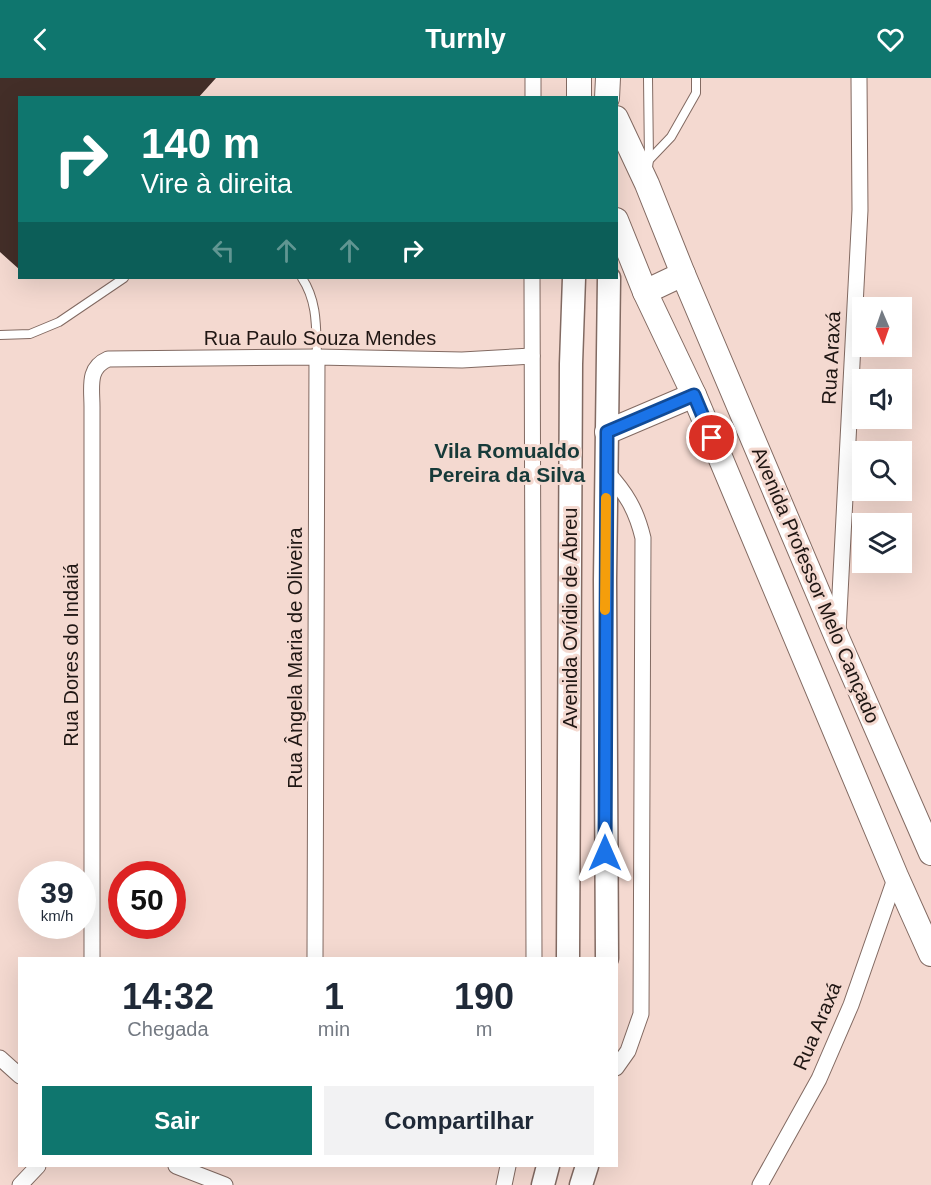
<!DOCTYPE html>
<html lang="pt">
<meta charset="utf-8">
<style>
body{margin:0;font-family:Arial,sans-serif;background:#f2f2f3;color:#1f2937;height:100vh;display:flex;flex-direction:column;font-size:22px;white-space:nowrap}
*{box-sizing:border-box;margin:0}
p{font-size:20px;color:#747a83}
.icon{flex:none;width:33px;height:33px;fill:none;stroke:currentColor;stroke-width:2;stroke-linecap:round;stroke-linejoin:round}
.map{position:relative;flex:1;overflow:hidden}
.panel{position:absolute;left:18px;top:879px;width:600px;height:210px;display:flex;flex-direction:column;background:#fff;border-radius:0px;box-shadow:0 6px 24px #0002}
.panel>*{flex:none}
.hud{position:absolute;left:18px;top:18px;width:600px;height:183px;border-radius:0px;box-shadow:0 6px 24px #0002;background:#0f766e;color:#fff;overflow:hidden}
.needle{width:39px;rotate:178deg}
.tools{position:absolute;left:852px;top:219px;display:grid;gap:12px}
.tools a{display:grid;place-items:center;width:60px;height:60px;border-radius:0px;background:#fff;box-shadow:0 6px 24px #0002;font-size:30px}
.speed{position:absolute;left:18px;top:783px;display:flex;gap:12px;font-size:30px;font-weight:700;text-align:center}
.speed>*{display:grid;place-content:center;width:78px;height:78px;border-radius:50%;background:#fff;box-shadow:0 6px 24px #0002;line-height:1}
.speed small{font-size:15px;font-weight:400}
.speed .limit{border:9px solid #d22;background:#fff;color:#111}
.pin{position:absolute;display:grid;place-items:center;width:51px;height:51px;color:#fff;margin:-26px;border:3px solid #fff;border-radius:50%;box-shadow:0 2px 6px #0007}
.me{position:absolute;width:66px;margin:-33px;rotate:0deg;stroke-linejoin:round;filter:drop-shadow(0 0 4px #0008)}
.turn{display:flex;align-items:center;gap:21px;height:126px;padding:0 24px;font-size:27px}
.turn .icon{width:78px;height:78px;stroke-width:2.5}
.turn b{display:block;font-size:42px;line-height:51px}
.lanes{display:flex;align-items:center;height:57px;padding:0 24px;background:#0003;justify-content:center;gap:30px;direction:ltr}
.lanes .off{opacity:.35}
.eta{display:flex;justify-content:space-evenly;align-items:center;height:102px;text-align:center}
.eta b{font-size:36px;font-weight:700;line-height:42px}
.primary-button{display:flex;gap:12px;margin-top:auto;padding:12px 24px}
.primary-button a{flex:1;height:69px;border-radius:0px;background:#0f766e;color:#fff;font-size:24px;font-weight:700;line-height:69px;text-align:center}
.primary-button a+a{background:#f2f2f3;color:#1f2937}
header{display:flex;justify-content:space-between;align-items:center;height:78px;padding:0 24px;background:#0f766e;color:#fff;font-size:27px;font-weight:700}
.map>svg:first-child{display:block}
.building{fill:#432e28}
.lines{fill:none;stroke-linecap:round;stroke-linejoin:round}
.lane-casing{stroke:#826a62;stroke-width:10}
.street-casing{stroke:#826a62;stroke-width:17}
.secondary-casing{stroke:#826a62;stroke-width:25}
.primary-casing{stroke:#826a62;stroke-width:26}
.lane{stroke:#fff;stroke-width:8}
.street{stroke:#fff;stroke-width:15}
.secondary{stroke:#fff;stroke-width:22}
.primary{stroke:#fff;stroke-width:24}
.route-casing{stroke:#114b97;stroke-width:15}
.route{stroke:#1a73e8;stroke-width:10}
.slow{stroke:#f59e0b;stroke-width:10}
.labels{text-anchor:middle;stroke-width:6;stroke-linejoin:round;paint-order:stroke}
.street-label{font-size:20px;fill:#1f1613;stroke:#f4d9d0}
.neighbourhood-label{font-size:21px;font-weight:bold;fill:#173a39;stroke:#f4d9d0}
</style>
<header><svg class="icon" aria-label="back" viewBox="0 0 24 24"><path d="M15 5l-7 7 7 7"/></svg>Turnly<svg class="icon" aria-label="heart" viewBox="0 0 24 24"><path d="M12 20l-8-8c-3-5 5-10 8-4 3-6 11-1 8 4z"/></svg></header>
<div class="map">
<svg width="931" height="1107" viewBox="0 0 931 1107">
<rect width="100%" height="100%" fill="#f4d9d0"/>
<polygon class="building" points="0,0 216,0 198,20 20,20 20,192 0,174"/>
<g class="lines">
<g class="lane-casing">
<g id="lane">
<polyline points="648,0 649,82"/>
<polyline points="648,89 649,82 671,59 696,15 696,0"/>
<path d="M302,200C318,224 316,251 317,279"/>
<polyline points="0,257 30,256 59,244 124,200"/>
</g>
</g>
<g class="street-casing">
<g id="street">
<polyline points="533,20 533,0"/>
<polyline points="532,200 534,880"/>
<path d="M606,393C626,415 636,431 643,460L641,936L628,973L616,990"/>
<polyline points="838,554 860,132 859,0"/>
<path d="M92,880V329C92,309 87,290 108,281L317,279L462,282L532,278"/>
<polyline points="315,880 317,279"/>
<polyline points="0,980 20,998"/>
<polyline points="176,1088 225,1107"/>
<polyline points="20,1107 38,1088"/>
<polyline points="504,1107 508,1088"/>
<polyline points="760,1107 819,1001 851,927 896,798"/>
</g>
</g>
<g class="secondary-casing">
<g id="secondary">
<polyline points="568,880 571,286 574,200"/>
<polyline points="607,880 605,502 609,200"/>
<polyline points="543,1107 548,1088"/>
<polyline points="581,1107 587,1088"/>
</g>
</g>
<g class="primary-casing">
<g id="primary">
<polyline points="579,0 579,20"/>
<polyline points="607,20 608,0"/>
<polyline points="616,40 647,106 683,196 838,562 931,775"/>
<polyline points="616,142 645,214 694,317 896,798 931,876"/>
<polyline points="645,214 683,196"/>
<polyline points="607,354 694,317"/>
</g>
</g>
<use href="#lane" class="lane"/>
<use href="#street" class="street"/>
<use href="#secondary" class="secondary"/>
<use href="#primary" class="primary"/>
</g>
<g class="lines">
<g class="route-casing">
<polyline id="route" points="605,775 607,354 694,317 712,360"/>
</g>
<use href="#route" class="route"/>
<polyline class="slow" points="605,532 606,420"/>
</g>
<g class="labels">
<g class="street-label">
<text x="320" y="267">Rua Paulo Souza Mendes</text>
<text transform="translate(831 280) rotate(-87)" y="7">Rua Araxá</text>
<text transform="translate(816 507) rotate(67)" y="7">Avenida Professor Melo Cançado</text>
<text transform="translate(570 540) rotate(-90)" y="7">Avenida Ovídio de Abreu</text>
<text transform="translate(71 577) rotate(-90)" y="7">Rua Dores do Indaiá</text>
<text transform="translate(295 580) rotate(-90)" y="7">Rua Ângela Maria de Oliveira</text>
<text transform="translate(817 948) rotate(-67)" y="7">Rua Araxá</text>
</g>
<g class="neighbourhood-label">
<text x="507" y="380">Vila Romualdo<tspan x="507" dy="24">Pereira da Silva</tspan></text>
</g>
</g>
</svg>
<div class="tools">
<a><svg class="needle" viewBox="-14 -14 28 28"><path d="M0-13l5 13h-10z" fill="#e53935"/><path d="M0 13l5-13h-10z" fill="#747a83"/></svg></a>
<a><svg class="icon" aria-label="sound" viewBox="0 0 24 24"><path d="M4 9h4l5-4v14l-5-4H4zM17 9q2 3 0 6"/></svg></a>
<a><svg class="icon" aria-label="search" viewBox="0 0 24 24"><circle cx="10" cy="10" r="6"/><path d="M15 15l6 6"/></svg></a>
<a><svg class="icon" aria-label="layers" viewBox="0 0 24 24"><path d="M12 4l9 5-9 5-9-5zM3 14l9 5 9-5"/></svg></a>
</div>
<div class="speed"><div>39<small>km/h</small></div><div class="limit">50</div></div>
<div class="pin" style="left:712px;top:360px;background:#d93025"><svg class="icon" aria-label="arrive" viewBox="0 0 24 24"><path d="M6 21V4h12l-3 4 3 4H6"/></svg></div>
<svg class="me" style="left:605px;top:775px" viewBox="-20 -20 40 40"><path d="M0-17L14 15 0 8-14 15z" fill="#1a73e8" stroke="#fff" stroke-width="4"/></svg>
<div class="hud">
<div class="turn"><svg class="icon" aria-label="right" viewBox="0 0 24 24"><path d="M7 20v-9h11M14 6l5 5-5 5"/></svg><div><b>140 m</b>Vire à direita</div></div>
<div class="lanes"><svg class="icon off" aria-label="left" viewBox="0 0 24 24"><path d="M17 20v-9H6M10 6l-5 5 5 5"/></svg><svg class="icon off" aria-label="ahead" viewBox="0 0 24 24"><path d="M12 20V5M6 11l6-6 6 6"/></svg><svg class="icon off" aria-label="ahead" viewBox="0 0 24 24"><path d="M12 20V5M6 11l6-6 6 6"/></svg><svg class="icon" aria-label="right" viewBox="0 0 24 24"><path d="M7 20v-9h11M14 6l5 5-5 5"/></svg></div>
</div>
<section class="panel">
<div class="eta">
<div><b>14:32</b><p>Chegada</p></div>
<div><b>1</b><p>min</p></div>
<div><b>190</b><p>m</p></div>
</div>
<div class="primary-button"><a>Sair</a><a>Compartilhar</a></div>
</section>
</div>
